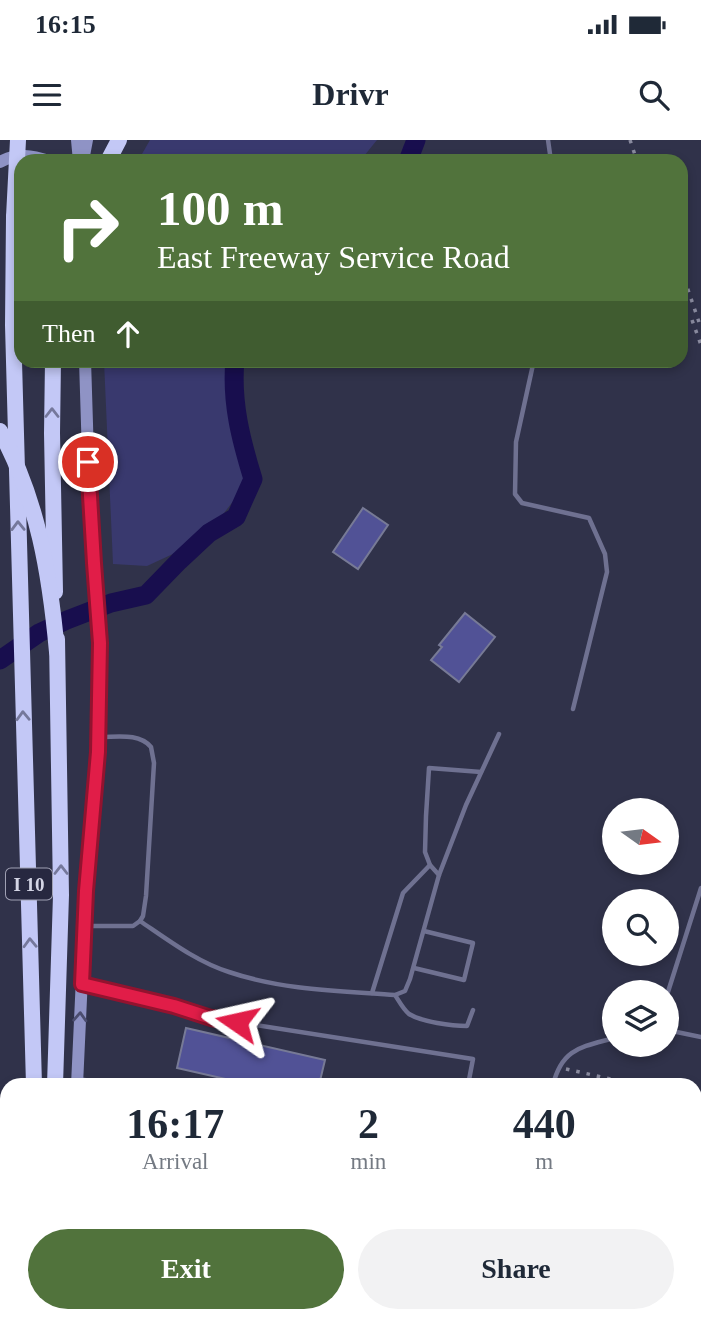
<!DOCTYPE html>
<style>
body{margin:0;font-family:Georgia,serif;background:#f2f2f3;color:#1f2937;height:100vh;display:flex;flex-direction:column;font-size:26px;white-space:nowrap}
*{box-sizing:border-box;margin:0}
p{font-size:23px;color:#747a83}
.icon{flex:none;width:38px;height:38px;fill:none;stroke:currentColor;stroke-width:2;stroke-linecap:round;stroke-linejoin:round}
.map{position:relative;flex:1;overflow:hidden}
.panel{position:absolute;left:0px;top:938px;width:702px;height:245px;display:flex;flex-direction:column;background:#fff;border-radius:21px 21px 0 0;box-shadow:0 4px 10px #0003}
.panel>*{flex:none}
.banner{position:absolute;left:14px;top:14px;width:674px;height:214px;border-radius:21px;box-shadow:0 4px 10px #0003;background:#51733c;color:#fff;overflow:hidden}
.needle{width:46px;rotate:104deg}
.controls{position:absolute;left:602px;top:658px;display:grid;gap:14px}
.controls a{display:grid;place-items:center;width:77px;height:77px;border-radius:50%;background:#fff;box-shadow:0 4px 10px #0003;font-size:35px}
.pin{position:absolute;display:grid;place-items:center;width:60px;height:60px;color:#fff;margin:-30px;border:4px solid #fff;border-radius:50%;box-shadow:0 2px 7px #0007}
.me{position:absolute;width:77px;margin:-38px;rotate:281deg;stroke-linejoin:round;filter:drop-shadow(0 0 5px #0008)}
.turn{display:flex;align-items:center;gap:24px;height:147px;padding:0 28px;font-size:32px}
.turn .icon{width:91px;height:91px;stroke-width:2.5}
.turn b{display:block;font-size:49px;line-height:60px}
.then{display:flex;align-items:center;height:66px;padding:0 28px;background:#0003;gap:14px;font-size:26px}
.eta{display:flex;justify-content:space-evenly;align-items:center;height:119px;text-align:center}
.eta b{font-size:42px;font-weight:700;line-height:49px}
.button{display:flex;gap:14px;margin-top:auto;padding:14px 28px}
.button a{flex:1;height:80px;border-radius:42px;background:#51733c;color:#fff;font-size:28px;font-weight:700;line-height:80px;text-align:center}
.button a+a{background:#f2f2f3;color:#1f2937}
.status{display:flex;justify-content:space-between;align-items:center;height:49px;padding:0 35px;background:#fff;direction:ltr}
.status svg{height:19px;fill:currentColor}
header{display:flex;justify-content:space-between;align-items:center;height:91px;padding:0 28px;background:#fff;font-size:32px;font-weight:700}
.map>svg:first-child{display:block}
.green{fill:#39396e}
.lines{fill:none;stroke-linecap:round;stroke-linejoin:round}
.river{stroke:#180e4e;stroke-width:19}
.building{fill:#515296;stroke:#777a96;stroke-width:2}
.lane{stroke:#6f7191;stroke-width:4.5}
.secondary{stroke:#8f93c5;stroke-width:12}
.highway{stroke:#c3c8f6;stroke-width:16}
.rail{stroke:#8a8b9f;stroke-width:3.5;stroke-dasharray:3.5 7;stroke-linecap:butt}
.highway-bridge{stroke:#c3c8f6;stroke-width:16}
.oneway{stroke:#75789b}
.oneway2{stroke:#4b4d6f}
.route-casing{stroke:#92132f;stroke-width:18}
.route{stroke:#e11d48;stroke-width:12}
.labels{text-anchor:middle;stroke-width:7;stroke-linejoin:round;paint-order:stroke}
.shield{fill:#272840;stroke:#a0a1b4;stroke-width:2}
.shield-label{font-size:19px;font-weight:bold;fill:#d4d5e5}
</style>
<div class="status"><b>16:15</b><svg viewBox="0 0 49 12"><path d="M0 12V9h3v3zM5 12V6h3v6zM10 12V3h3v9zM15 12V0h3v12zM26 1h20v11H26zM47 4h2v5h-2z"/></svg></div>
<header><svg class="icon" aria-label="menu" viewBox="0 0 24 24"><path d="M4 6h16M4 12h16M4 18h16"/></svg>Drivr<svg class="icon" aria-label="search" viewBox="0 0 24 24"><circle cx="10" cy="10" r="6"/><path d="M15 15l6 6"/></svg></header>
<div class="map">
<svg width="701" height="1183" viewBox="0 0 701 1183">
<rect width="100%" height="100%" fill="#30324a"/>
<g class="green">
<polygon points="150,0 377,0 360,21 138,21"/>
<polygon points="104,221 233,221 234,291 248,342 203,400 147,426 113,424"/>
</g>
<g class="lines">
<g class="river">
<polyline points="408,21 416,0"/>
<path d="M0,520L39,493L67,480L111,463L146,455L179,421L209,393L236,377L253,339C241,300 231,262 235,220"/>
</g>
</g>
<g class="building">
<polygon points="363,368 388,385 358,429 333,412"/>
<polygon points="465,473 495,497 459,542 431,520 442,507 439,505"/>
<polygon points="186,888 325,920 319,945 252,945 177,928"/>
</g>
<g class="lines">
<g class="lane">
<polyline points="548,0 551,21"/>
<polyline points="534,220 516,302 515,354 522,363 589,378 605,414 607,432 573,569"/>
<polyline points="439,735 430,725 425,712 426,676 429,628 481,632"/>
<path d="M140,781C168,800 197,822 229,832C282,850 340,851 395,855L405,851L410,839L439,735L466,665L499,594"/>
<path d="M86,786H133L140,781L143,776L146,756L154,623L151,607C139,593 118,597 101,597"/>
<polyline points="414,828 464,840 473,803 424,791"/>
<polyline points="85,845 174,866 211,878 473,919 468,945"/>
<polyline points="372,853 403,753 430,725"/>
<path d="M395,855C399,861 403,869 409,874C422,882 452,886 467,886L473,870"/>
<polyline points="667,855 701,748"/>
<polyline points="667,890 701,897"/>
<polyline points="78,939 116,945"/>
<path d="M553,945C562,908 582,907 614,898"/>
<polyline points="695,1087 701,1089"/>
<polyline points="317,1176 322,1183"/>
<polyline points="344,1176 348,1183"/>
<polyline points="128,1183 129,1176"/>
</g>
<g class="secondary">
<polyline points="77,0 79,21"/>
<polyline points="83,21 87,0"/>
<path d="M0,22C17,13 32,15 49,21"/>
<polyline points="77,945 86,751 98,612 100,503 89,348 85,220"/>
<polyline points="82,1176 82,1183"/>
</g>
<g class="highway">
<polyline points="108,21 119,0"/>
<polyline points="14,77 13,185 34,945"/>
<polyline points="53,220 52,293 55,452"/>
<polyline points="55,945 61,755 57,499"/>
<polyline points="0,979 6,1183"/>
<polyline points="41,1176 41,1183"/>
</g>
<g class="rail">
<polyline points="630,0 637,21"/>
<polyline points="681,129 701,188"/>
<polyline points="692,180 701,205"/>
<polyline points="566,929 637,945"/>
<polyline points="563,943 572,945"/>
<polyline points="695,967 701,970"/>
<polyline points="695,985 701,988"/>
<polyline points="695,1015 701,1016"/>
<polyline points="695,1145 701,1146"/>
<polyline points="695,1158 701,1157"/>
<polyline points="695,1171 701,1169"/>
<polyline points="534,1183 541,1176"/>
<polyline points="555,1183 564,1176"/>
<polyline points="578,1183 589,1176"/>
<polyline points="610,1183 618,1176"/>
<polyline points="632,1183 644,1176"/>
<polyline points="669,1183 683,1176"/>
</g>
<g class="highway-bridge">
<polyline points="14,77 18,0"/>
<path d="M0,291C38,360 50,435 57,512"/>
</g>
</g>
<defs><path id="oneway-chevron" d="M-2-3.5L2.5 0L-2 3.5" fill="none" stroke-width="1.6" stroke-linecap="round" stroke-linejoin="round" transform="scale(1.75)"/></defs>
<g class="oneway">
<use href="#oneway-chevron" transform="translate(52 273) rotate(-90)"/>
<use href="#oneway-chevron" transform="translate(18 386) rotate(-91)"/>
<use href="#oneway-chevron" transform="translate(23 576) rotate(-92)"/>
<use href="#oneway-chevron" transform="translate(61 730) rotate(-90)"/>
<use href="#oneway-chevron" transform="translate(30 803) rotate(-92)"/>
</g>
<use class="oneway2" href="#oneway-chevron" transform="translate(80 877) rotate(-87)"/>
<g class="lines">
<g class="route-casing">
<polyline id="route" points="88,322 94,423 100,503 98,612 86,751 82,844 174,866 211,878 237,882"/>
</g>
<use href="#route" class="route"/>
</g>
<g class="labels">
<rect class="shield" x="6" y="728.5" width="46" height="31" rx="5"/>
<g class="shield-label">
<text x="29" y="751">I 10</text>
</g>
</g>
</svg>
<div class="controls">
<a><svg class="needle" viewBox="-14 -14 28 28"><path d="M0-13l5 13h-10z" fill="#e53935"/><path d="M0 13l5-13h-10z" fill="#747a83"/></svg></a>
<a><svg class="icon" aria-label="search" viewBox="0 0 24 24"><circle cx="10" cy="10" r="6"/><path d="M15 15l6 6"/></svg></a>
<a><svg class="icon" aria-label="layers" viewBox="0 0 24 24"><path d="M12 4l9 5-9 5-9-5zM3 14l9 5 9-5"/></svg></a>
</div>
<div class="pin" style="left:88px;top:322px;background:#d93025"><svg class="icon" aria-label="arrive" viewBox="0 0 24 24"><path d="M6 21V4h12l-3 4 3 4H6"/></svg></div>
<svg class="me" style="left:237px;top:882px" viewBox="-20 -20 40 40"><path d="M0-17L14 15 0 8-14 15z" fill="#e11d48" stroke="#fff" stroke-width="4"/></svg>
<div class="banner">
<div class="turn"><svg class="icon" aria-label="right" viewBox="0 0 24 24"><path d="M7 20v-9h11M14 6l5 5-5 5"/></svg><div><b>100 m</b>East Freeway Service Road</div></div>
<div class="then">Then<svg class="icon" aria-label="ahead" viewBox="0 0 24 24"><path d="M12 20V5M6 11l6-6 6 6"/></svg></div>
</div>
<section class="panel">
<div class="eta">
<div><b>16:17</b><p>Arrival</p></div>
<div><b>2</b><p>min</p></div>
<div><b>440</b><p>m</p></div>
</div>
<div class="button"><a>Exit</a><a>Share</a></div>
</section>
</div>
